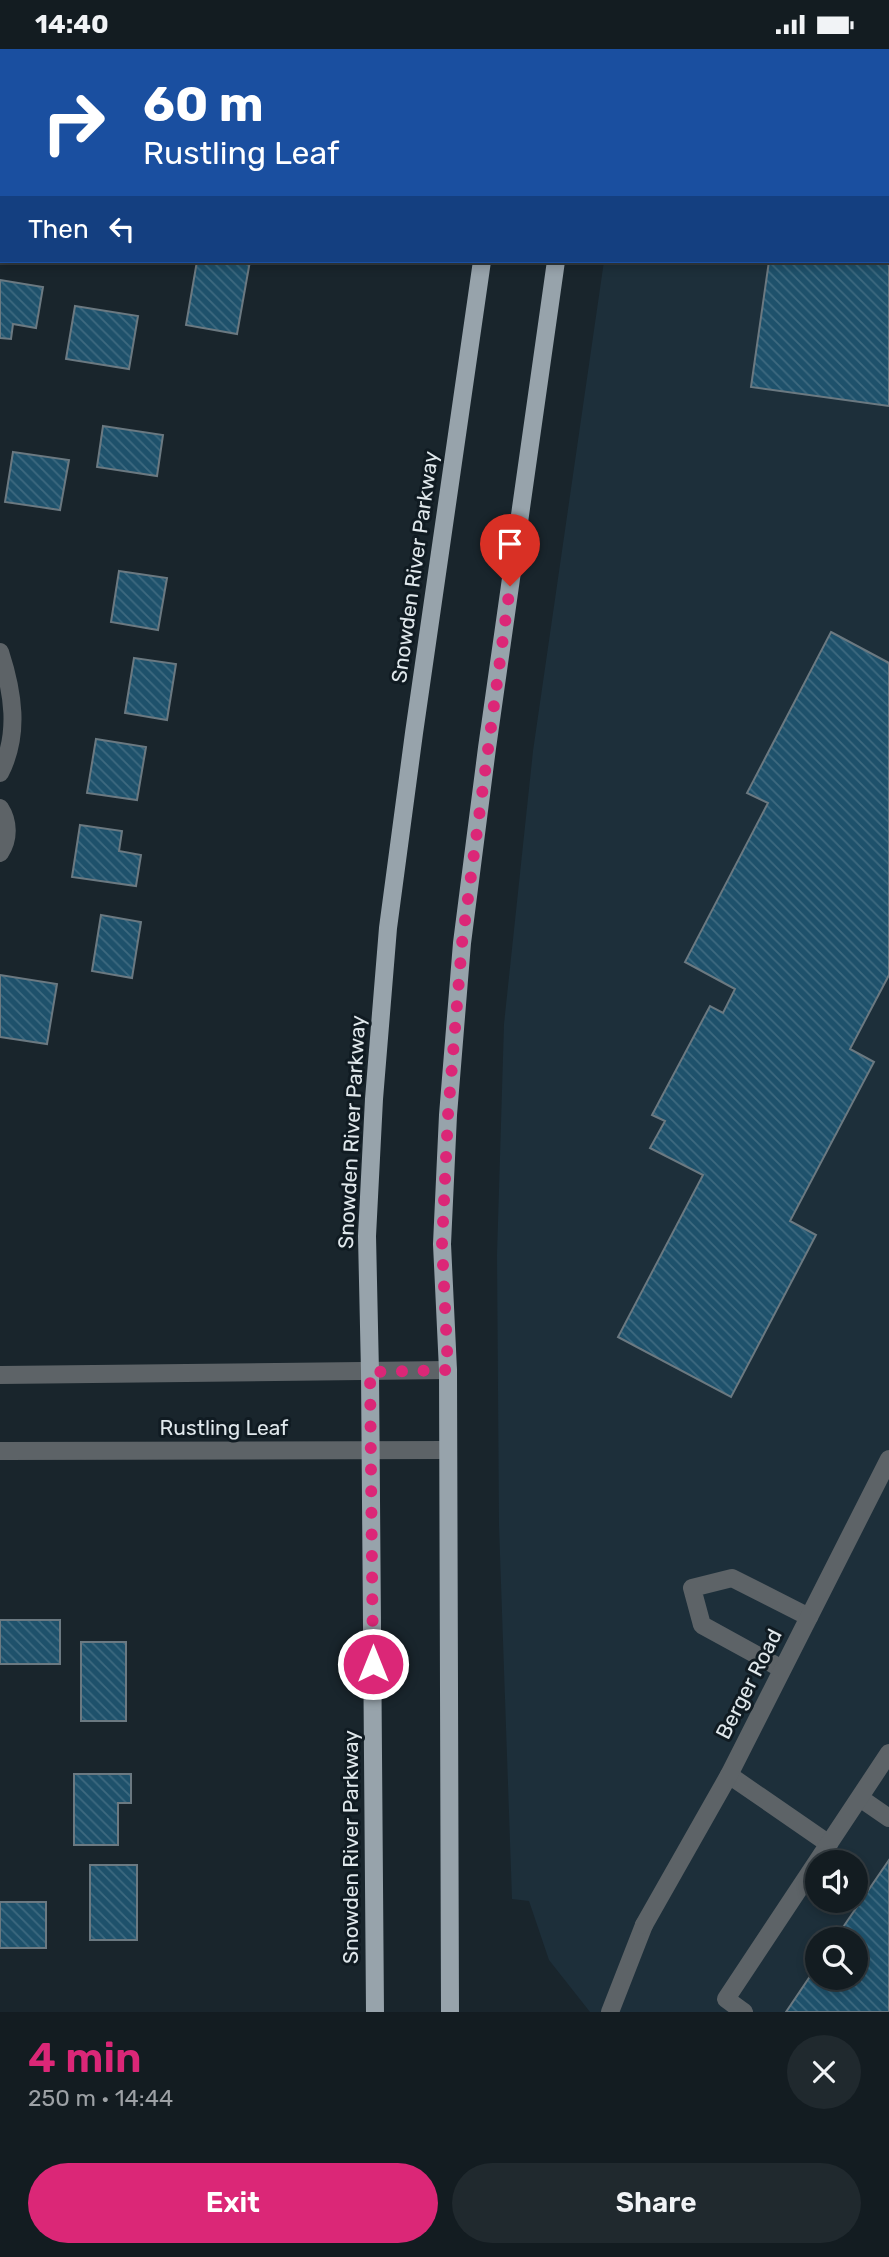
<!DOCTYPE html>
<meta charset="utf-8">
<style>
body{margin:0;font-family:Rubik,sans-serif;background:#20292e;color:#f1f3f6;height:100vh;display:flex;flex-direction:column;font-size:26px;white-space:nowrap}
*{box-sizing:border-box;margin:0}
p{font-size:23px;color:#9da1a5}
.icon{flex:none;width:38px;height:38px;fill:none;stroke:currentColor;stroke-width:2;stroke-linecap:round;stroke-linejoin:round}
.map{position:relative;height:1963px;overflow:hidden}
.side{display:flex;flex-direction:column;background:#131c21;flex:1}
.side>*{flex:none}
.banner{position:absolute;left:0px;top:0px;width:889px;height:214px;box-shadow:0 4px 10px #0003,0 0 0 2px #323a3f;background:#1a4fa0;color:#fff;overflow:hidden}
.controls{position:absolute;left:805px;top:1801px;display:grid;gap:14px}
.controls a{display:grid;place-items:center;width:63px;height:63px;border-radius:50%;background:#131c21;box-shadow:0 4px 10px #0003,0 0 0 2px #323a3f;font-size:35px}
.pin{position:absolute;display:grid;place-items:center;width:60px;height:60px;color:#fff;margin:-72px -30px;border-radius:50% 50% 50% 0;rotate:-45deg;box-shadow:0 0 7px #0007}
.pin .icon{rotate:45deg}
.me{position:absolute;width:77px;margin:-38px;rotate:0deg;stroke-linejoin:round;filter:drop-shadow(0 0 5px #0008)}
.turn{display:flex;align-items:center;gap:24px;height:147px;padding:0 28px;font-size:32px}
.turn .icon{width:91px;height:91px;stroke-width:2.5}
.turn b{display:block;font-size:49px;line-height:60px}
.then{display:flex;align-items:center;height:66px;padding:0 28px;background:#0003;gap:14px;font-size:26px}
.round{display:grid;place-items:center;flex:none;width:74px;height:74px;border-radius:37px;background:#20292e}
.headline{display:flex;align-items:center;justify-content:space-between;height:119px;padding:0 28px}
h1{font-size:42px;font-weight:600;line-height:52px;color:#db2777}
.action{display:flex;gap:14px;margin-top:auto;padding:14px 28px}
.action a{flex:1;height:80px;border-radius:42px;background:#db2777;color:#fff;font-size:28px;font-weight:600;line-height:80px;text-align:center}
.action a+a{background:#20292e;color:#f1f3f6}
.status{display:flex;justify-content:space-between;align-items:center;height:49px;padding:0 35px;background:#131c21;direction:ltr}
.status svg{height:19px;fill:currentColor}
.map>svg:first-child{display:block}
.built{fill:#1d2f3a;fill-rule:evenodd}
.building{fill:url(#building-back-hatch);stroke:#6b7981;stroke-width:2}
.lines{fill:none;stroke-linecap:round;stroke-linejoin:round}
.lane{stroke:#5d6367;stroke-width:18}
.street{stroke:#5d6367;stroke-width:18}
.primary{stroke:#97a3ab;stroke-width:18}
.route{stroke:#db2777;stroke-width:12;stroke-dasharray:0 21.6}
.labels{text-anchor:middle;stroke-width:6;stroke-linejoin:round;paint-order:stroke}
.street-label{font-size:21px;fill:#e0e8ec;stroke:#101b22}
</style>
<div class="status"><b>14:40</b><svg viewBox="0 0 49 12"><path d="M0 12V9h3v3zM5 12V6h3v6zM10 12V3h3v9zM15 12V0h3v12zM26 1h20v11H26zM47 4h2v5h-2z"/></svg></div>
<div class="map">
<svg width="889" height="1963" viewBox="0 0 889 1963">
<defs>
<pattern id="building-back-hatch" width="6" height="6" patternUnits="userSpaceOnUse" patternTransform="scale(1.75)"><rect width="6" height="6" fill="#1e516b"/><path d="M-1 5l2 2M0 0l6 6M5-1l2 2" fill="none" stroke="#3e6a80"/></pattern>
</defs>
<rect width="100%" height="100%" fill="#19252c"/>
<path class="built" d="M636,0H889V1963H590L549,1911L529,1852L512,1850L499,1477L497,1206L504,975L533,702L604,212H887V2H635ZM817,1813H856V1852H817ZM817,1890H856V1928H817Z"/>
<g class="building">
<polygon points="815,0 889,0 889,357 751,338 769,212 887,212 887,2 815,2"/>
<polygon points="197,212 250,212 237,285 186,276"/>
<polygon points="0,231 43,238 36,279 13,275 11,290 0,289"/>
<polygon points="75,257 138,267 129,320 66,310"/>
<polygon points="103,377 163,386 157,427 97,418"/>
<polygon points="13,403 69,411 60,461 5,453"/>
<polygon points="119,522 167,529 158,581 111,573"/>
<polygon points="831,583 889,614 889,926 850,1000 874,1013 790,1172 816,1186 731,1348 618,1288 703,1126 650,1099 665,1072 652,1066 710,957 723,964 735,940 685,913 768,754 747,744"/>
<polygon points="134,609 176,615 167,671 125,664"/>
<polygon points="96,690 146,698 137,751 87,744"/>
<polygon points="80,776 122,782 119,802 141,806 136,837 72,828"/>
<polygon points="101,866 141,873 132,929 92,922"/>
<polygon points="0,926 57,935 47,995 0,988"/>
<rect x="0" y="1571" width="60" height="44"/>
<rect x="81" y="1593" width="45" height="79"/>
<polygon points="74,1725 131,1725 131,1754 118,1754 118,1796 74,1796"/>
<polygon points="889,1811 889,1963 786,1963 817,1917 817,1928 856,1928 856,1890 835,1890"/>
<rect x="90" y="1816" width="47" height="75"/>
<rect x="0" y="1853" width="46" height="46"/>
</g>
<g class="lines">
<g class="lane">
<polyline points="782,1620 702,1576 692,1539 732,1529 809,1568"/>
<polyline points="729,1726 829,1795"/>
<polyline points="860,1749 889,1769"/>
<polyline points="610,1963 644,1876"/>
<polyline points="744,1963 726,1950 889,1704"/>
</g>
<g class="street">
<polyline points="117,2 117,0"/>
<polyline points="0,114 2,114"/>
<path d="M0,603C13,643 20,685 0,724"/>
<path d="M0,759C9,773 9,790 0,804"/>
<polyline points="0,1326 448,1321"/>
<polyline points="0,1402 448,1401"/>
<polyline points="644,1876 729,1726 889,1410"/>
</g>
<g class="primary">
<polyline points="512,2 513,0"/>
<polyline points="586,2 586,0"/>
<polyline points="375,1963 370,1323 367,1187 374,1050 388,879 414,684 482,212"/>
<polyline points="450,1963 448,1321 442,1195 448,1066 462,894 487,699 556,212"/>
</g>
</g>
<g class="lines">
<polyline class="route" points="373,1615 370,1323 448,1321 442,1195 448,1066 462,894 510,537"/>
</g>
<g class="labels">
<g class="street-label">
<text transform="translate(415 518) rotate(-82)" y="7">Snowden River Parkway</text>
<text transform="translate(352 1083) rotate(-87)" y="7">Snowden River Parkway</text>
<text x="224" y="1386">Rustling Leaf</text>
<text transform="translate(749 1635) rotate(-63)" y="7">Berger Road</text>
<text transform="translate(351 1798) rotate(-90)" y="7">Snowden River Parkway</text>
</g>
</g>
</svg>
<div class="controls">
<a><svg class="icon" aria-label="sound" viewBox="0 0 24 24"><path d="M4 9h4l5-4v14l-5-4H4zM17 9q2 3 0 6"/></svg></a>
<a><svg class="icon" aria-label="search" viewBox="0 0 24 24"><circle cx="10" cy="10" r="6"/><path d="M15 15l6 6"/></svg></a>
</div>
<div class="pin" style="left:510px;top:537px;background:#d93025"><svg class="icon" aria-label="arrive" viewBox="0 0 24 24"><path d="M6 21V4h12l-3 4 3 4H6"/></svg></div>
<svg class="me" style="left:373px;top:1615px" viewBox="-20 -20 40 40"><circle r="17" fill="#db2777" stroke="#fff" stroke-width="3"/><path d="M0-11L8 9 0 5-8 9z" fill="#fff"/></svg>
<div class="banner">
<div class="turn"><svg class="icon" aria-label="right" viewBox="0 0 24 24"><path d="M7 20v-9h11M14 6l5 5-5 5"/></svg><div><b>60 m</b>Rustling Leaf</div></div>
<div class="then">Then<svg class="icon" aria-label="left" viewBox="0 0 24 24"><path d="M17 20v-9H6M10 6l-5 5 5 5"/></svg></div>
</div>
</div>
<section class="side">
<div class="headline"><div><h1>4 min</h1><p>250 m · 14:44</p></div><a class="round"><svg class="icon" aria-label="close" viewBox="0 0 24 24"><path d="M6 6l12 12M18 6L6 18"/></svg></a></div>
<div class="action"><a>Exit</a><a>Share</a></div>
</section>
